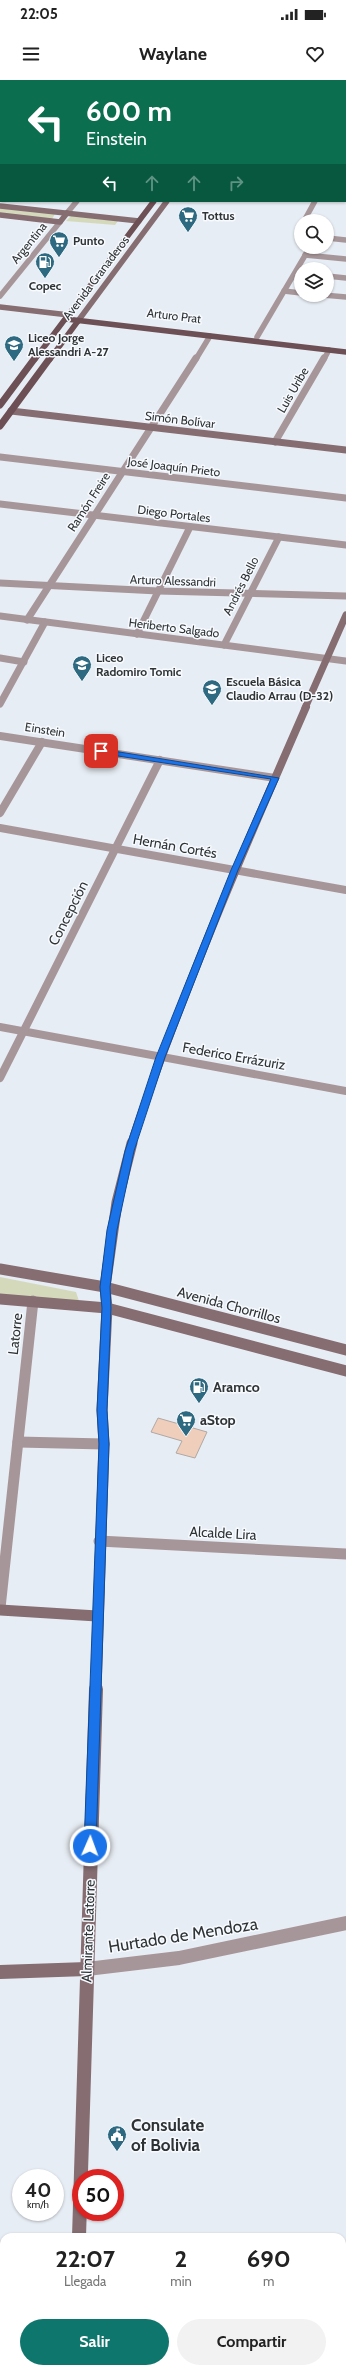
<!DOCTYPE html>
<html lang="es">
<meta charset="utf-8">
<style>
body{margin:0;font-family:Cabin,sans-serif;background:#f2f2f2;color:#222;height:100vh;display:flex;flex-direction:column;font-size:15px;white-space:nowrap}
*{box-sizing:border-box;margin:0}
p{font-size:13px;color:#767676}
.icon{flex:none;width:22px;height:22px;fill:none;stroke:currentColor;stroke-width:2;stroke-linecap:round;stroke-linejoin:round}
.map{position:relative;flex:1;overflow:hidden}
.sheet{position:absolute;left:0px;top:2153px;width:346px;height:140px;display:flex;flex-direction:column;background:#fff;border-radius:12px 12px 0 0;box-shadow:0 1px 3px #0004}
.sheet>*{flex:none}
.banner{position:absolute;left:0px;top:0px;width:346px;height:122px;box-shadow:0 1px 3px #0004;background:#0b6e4f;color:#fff;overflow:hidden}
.controls{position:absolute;left:294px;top:134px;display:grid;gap:8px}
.controls a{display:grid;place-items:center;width:40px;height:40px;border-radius:50%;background:#fff;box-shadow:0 1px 3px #0004;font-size:20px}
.speed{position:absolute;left:12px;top:2089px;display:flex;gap:8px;font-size:20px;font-weight:700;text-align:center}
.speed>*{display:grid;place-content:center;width:52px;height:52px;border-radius:50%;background:#fff;box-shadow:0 1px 3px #0004;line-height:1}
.speed small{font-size:10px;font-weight:400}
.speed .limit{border:6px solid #d22;background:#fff;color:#111}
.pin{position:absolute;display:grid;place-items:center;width:34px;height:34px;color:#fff;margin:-17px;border-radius:8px;box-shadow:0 2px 6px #0006}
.me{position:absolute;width:44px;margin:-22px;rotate:2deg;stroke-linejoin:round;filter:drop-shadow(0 0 3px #0008)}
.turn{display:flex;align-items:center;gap:14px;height:84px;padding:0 20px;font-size:18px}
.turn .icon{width:52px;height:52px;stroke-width:2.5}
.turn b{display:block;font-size:28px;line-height:34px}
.lanes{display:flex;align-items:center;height:38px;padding:0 20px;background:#0003;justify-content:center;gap:20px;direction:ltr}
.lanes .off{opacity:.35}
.eta{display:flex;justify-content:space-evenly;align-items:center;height:68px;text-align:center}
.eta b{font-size:24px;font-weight:800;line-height:28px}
.button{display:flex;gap:8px;margin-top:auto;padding:8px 20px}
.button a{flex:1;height:46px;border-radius:24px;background:#0f766e;color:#fff;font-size:16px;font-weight:800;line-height:46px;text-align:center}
.button a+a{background:#f2f2f2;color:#222}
.status{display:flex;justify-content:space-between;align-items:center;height:28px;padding:0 20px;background:#fff;direction:ltr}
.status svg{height:11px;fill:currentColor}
header{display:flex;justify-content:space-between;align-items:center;height:52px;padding:0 20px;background:#fff;font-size:18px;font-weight:800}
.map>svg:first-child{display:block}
.green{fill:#d5d9bc}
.building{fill:#f0cebc;stroke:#b0a8a4}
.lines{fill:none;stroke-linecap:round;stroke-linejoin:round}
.street-far4{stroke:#a79699;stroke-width:5.5}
.street-far3{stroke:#a79699;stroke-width:7}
.street-far2{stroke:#a79699;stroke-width:8}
.street-far1{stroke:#a79699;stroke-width:11}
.street{stroke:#a79699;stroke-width:14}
.secondary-far4{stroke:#856d71;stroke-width:5.5}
.secondary-far3{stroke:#856d71;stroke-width:7}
.secondary-far2{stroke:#856d71;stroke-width:8}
.secondary-far1{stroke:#856d71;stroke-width:11}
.secondary{stroke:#856d71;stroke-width:14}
.primary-far1{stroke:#6d5055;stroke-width:5.5}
.primary{stroke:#6d5055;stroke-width:7}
.route{fill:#1a73e8;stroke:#114b97}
.labels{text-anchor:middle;stroke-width:3;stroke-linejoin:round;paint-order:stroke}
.far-poi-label{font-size:12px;font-weight:bold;fill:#303335;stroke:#f7fafe;text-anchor:start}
.far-street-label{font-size:12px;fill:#303335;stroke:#f7fafe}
.street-label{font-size:14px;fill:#303335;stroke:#f7fafe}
.poi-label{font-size:14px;font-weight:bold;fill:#303335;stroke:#f7fafe;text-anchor:start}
.near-street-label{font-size:17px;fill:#303335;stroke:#f7fafe}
.near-poi-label{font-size:17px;font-weight:bold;fill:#303335;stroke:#f7fafe;text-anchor:start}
</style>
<div class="status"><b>22:05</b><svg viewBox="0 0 49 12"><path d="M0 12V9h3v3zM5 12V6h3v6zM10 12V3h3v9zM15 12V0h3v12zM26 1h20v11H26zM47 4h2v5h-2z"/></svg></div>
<header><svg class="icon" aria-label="menu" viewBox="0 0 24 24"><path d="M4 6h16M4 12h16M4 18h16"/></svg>Waylane<svg class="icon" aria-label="heart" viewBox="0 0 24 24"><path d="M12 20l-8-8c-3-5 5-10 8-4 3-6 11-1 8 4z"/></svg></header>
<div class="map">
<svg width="346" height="2293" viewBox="0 0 346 2293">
<rect width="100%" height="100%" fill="#e7edf4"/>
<g class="green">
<polygon points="0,128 55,134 52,139 0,133"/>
<polygon points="71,136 118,141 115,145 66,141"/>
<polygon points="0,1197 76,1212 79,1221 0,1216"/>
</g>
<polygon class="building" points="158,1338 207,1352 195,1378 176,1373 182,1361 151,1352"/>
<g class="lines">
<g class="street-far4">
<polyline points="0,80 1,78"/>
<polyline points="67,133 77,121"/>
<polyline points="304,141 315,121"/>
<polyline points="327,158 346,160"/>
<polyline points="305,175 346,179"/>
<polyline points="327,196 346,198"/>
<polyline points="284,211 301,213"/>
<polyline points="323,215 346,217"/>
<polyline points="0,216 60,142"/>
<polyline points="257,257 310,167"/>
<polyline points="196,279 210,256"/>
<polyline points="324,279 329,270"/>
</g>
<g class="street-far3">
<polyline points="275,362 324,278"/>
<polyline points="0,377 346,418"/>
<polyline points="0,424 346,465"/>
<polyline points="0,503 158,511 346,516"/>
<polyline points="0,536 346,581"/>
<polyline points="27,540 196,278"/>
<polyline points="137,554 190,447"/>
<polyline points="224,565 279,457"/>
<polyline points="0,578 24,582"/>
<polyline points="0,624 45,542"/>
</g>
<g class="street-far2">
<polyline points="0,656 275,698"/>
<polyline points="0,733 42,662"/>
<polyline points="0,748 346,810"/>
<polyline points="0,947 346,1011"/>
<polyline points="0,998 160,680"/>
</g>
<g class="street-far1">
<polyline points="18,1362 104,1364"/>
<polyline points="99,1461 346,1474"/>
<polyline points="0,1528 33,1221"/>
</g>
<g class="street">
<polyline points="87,1889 179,1878 346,1843"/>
<polyline points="342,2280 346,2279"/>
<polyline points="276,2293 297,2289"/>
</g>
<g class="secondary-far4">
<polyline points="0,126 139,141"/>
<polyline points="0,135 60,142 67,133"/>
<polyline points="0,227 69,235"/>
<polyline points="78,241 167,121"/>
</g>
<g class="secondary-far3">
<polyline points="11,331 346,370"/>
<polyline points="305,628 346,535"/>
</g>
<path class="secondary-far2" d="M131,1064C181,915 243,771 306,627"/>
<g class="secondary-far1">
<polyline points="0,1189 105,1207 346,1270"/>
<polyline points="0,1219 107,1228 346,1291"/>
<polyline points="0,1530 97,1536"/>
<polyline points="96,1610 104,1364 102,1330 107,1228 105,1207 117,1122 132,1063"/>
</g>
<g class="secondary">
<polyline points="0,1892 87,1889"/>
<polyline points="79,2157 96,1609"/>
<polyline points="75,2289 75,2293"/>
</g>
<g class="primary-far1">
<polyline points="66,239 346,272"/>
<polyline points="35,279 154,121"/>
<polyline points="50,279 78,241"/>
</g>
<g class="primary">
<polyline points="0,325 35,278"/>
<polyline points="0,346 50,278"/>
</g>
</g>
<polygon class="route" points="101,669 279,698 238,790 165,977 134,1071 117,1150 110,1207 111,1228 107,1330 109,1364 96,1766 90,1771 84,1766 99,1364 97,1330 102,1228 100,1207 107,1150 125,1071 156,977 231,790 271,699 98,673 97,671"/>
<defs>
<g id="supermarket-pin" transform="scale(1)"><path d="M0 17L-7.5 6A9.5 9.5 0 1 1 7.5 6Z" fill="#2d6a81" stroke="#f7fafe"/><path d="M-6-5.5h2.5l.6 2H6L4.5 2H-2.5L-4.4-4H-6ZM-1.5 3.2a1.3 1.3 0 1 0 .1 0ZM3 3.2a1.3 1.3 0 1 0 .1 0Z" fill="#fff"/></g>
<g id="fuel-pin" transform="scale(1)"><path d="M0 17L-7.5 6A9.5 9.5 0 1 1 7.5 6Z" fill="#2d6a81" stroke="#f7fafe"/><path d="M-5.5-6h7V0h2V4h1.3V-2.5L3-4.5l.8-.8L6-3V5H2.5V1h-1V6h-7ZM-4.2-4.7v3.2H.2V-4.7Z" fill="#fff"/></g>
<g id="school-pin" transform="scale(1)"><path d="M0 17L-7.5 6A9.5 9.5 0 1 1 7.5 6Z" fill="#2d6a81" stroke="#f7fafe"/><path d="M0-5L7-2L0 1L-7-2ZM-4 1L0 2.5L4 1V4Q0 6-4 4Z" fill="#fff"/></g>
<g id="civic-pin" transform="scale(1)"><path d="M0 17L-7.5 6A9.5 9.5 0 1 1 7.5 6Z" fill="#2d6a81" stroke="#f7fafe"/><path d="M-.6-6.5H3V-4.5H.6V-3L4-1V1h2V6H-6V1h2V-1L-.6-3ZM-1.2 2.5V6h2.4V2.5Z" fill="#fff"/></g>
</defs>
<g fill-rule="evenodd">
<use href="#supermarket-pin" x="188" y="136"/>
<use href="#supermarket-pin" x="59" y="161"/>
<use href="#fuel-pin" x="45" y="182"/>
<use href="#school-pin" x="14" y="265"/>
<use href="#school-pin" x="82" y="585"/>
<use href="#school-pin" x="212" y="609"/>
<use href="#fuel-pin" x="199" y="1307"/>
<use href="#supermarket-pin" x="186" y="1340"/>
<use href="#civic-pin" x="117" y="2055"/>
</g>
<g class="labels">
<g class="far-poi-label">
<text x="202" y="140">Tottus</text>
<text x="73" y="165">Punto</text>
<text x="45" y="210" text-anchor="middle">Copec</text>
<text x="28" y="262">Liceo Jorge<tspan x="28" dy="14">Alessandri A-27</tspan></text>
<text x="96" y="582">Liceo<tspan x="96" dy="14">Radomiro Tomic</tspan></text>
<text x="226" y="606">Escuela Básica<tspan x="226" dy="14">Claudio Arrau (D-32)</tspan></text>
</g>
<g class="far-street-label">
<text transform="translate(29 163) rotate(-51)" y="4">Argentina</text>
<text transform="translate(96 198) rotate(-53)" y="4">Avenida Granaderos</text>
<text transform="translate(174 236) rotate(7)" y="4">Arturo Prat</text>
<text transform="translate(293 310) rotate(-60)" y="4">Luis Uribe</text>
<text transform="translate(180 340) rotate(7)" y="4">Simón Bolívar</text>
<text transform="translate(174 387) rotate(7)" y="4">José Joaquín Prieto</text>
<text transform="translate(89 422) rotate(-57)" y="4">Ramón Freire</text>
<text transform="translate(174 434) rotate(7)" y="4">Diego Portales</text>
<text transform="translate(173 501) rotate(2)" y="4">Arturo Alessandri</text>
<text transform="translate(241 506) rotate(-63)" y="4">Andrés Bello</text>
<text transform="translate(174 548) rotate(7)" y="4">Heriberto Salgado</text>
<text transform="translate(45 650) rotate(9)" y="4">Einstein</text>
</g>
<g class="street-label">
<text transform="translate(175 766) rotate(10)" y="5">Hernán Cortés</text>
<text transform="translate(68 833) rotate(-63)" y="5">Concepción</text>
<text transform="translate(234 976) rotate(10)" y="5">Federico Errázuriz</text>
<text transform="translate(229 1225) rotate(15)" y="5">Avenida Chorrillos</text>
<text transform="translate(15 1254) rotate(-84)" y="5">Latorre</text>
<text transform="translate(223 1453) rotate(3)" y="5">Alcalde Lira</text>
<text transform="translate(88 1851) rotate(-88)" y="5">Almirante Latorre</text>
</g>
<g class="poi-label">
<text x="213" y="1312">Aramco</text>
<text x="200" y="1345">aStop</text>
</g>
<g class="near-street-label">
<text transform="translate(183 1855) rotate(-9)" y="6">Hurtado de Mendoza</text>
</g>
<g class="near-poi-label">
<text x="131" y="2051">Consulate<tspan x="131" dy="20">of Bolivia</tspan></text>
</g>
</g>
</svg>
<div class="controls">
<a><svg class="icon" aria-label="search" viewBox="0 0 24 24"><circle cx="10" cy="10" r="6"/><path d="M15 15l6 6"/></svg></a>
<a><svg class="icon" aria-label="layers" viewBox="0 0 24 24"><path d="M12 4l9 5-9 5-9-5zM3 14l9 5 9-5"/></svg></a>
</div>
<div class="speed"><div>40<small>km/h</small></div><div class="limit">50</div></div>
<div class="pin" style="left:101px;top:671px;background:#d93025"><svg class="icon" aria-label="arrive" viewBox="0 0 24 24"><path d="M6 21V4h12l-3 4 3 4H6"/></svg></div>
<svg class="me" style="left:90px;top:1766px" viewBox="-20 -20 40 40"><circle r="17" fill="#1a73e8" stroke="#fff" stroke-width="3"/><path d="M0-11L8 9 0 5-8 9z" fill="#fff"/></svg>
<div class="banner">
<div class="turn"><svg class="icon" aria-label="left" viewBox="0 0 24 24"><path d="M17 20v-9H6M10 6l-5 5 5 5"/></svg><div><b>600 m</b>Einstein</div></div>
<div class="lanes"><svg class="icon" aria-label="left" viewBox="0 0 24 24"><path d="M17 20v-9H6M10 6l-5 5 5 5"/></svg><svg class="icon off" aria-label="ahead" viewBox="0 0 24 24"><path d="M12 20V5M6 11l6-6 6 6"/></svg><svg class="icon off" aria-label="ahead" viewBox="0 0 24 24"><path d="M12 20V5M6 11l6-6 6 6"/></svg><svg class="icon off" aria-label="right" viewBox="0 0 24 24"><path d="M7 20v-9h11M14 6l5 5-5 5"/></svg></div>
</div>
<section class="sheet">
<div class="eta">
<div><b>22:07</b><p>Llegada</p></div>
<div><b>2</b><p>min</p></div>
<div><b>690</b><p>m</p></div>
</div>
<div class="button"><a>Salir</a><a>Compartir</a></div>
</section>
</div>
